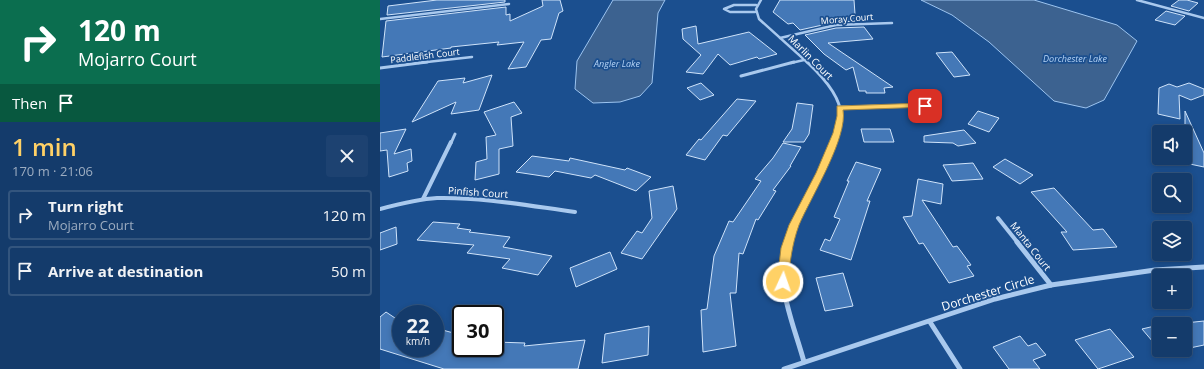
<!DOCTYPE html>
<meta charset="utf-8">
<style>
body{margin:0;font-family:"Open Sans",sans-serif;background:#1d4271;color:#f1f3f6;height:100vh;display:flex;flex-direction:column;font-size:15px;white-space:nowrap}
*{box-sizing:border-box;margin:0}
p{font-size:13px;color:#9dadc1}
.icon{flex:none;width:22px;height:22px;fill:none;stroke:currentColor;stroke-width:2;stroke-linecap:round;stroke-linejoin:round}
.map{position:relative;flex:1;overflow:hidden}
.drawer{display:flex;flex-direction:column;background:#143b6b;width:380px}
.drawer>*{flex:none}
.banner{background:#0b6e4f;color:#fff;overflow:hidden}
.tools{position:absolute;left:772px;top:125px;display:grid;gap:8px}
.tools a{display:grid;place-items:center;width:40px;height:40px;border-radius:4px;background:#143b6b;box-shadow:0 2px 6px #0003,0 0 0 1px #33557e;font-size:20px}
.speed{position:absolute;left:12px;top:305px;display:flex;gap:8px;font-size:20px;font-weight:700;text-align:center}
.speed>*{display:grid;place-content:center;width:52px;height:52px;border-radius:50%;background:#143b6b;box-shadow:0 2px 6px #0003,0 0 0 1px #33557e;line-height:1}
.speed small{font-size:10px;font-weight:400}
.speed .limit{border:2px solid #111;border-radius:6px;background:#fff;color:#111}
.pin{position:absolute;display:grid;place-items:center;width:34px;height:34px;color:#fff;margin:-17px;border-radius:8px;box-shadow:0 2px 6px #0006}
.me{position:absolute;width:44px;margin:-22px;rotate:3deg;stroke-linejoin:round;filter:drop-shadow(0 0 3px #0008)}
.turn{display:flex;align-items:center;gap:14px;height:84px;padding:0 12px;font-size:18px}
.turn .icon{width:52px;height:52px;stroke-width:2.5}
.turn b{display:block;font-size:28px;line-height:34px}
.then{display:flex;align-items:center;height:38px;padding:0 12px;background:#0003;gap:8px;font-size:15px}
.round{display:grid;place-items:center;flex:none;width:42px;height:42px;border-radius:4px;background:#1d4271}
.head{display:flex;align-items:center;justify-content:space-between;height:68px;padding:0 12px}
h1{font-size:24px;font-weight:600;line-height:30px;color:#ffd166}
ul{padding:0;list-style:none}
li{display:flex;align-items:center;gap:12px;height:50px;margin:0 8px 6px;padding:0 4px;border:2px solid #33557e;border-radius:4px}
li div{flex:1}
li b{display:block;font-size:15px}
li em{font-style:normal}
main{display:flex;flex:1;min-height:0}
.map>svg:first-child{display:block}
.water{fill:#3c6290;stroke:#9cc4f0}
.building{fill:#4478b7;stroke:#cfe3fa}
.lines{fill:none;stroke-linecap:round;stroke-linejoin:round}
.street-far3{stroke:#a9c9ee;stroke-width:2.5}
.street-far2{stroke:#a9c9ee;stroke-width:3}
.street-far1{stroke:#a9c9ee;stroke-width:4}
.street{stroke:#a9c9ee;stroke-width:5}
.route{fill:#ffd166;stroke:#a68842}
.labels{text-anchor:middle;stroke-width:3.5;stroke-linejoin:round;paint-order:stroke}
.far-street-label{font-size:9px;fill:#fff;stroke:#1b4f8f}
.far-water-label{font-size:9px;font-style:italic;fill:#b5d3f5;stroke:#1b4f8f}
.street-label{font-size:10px;fill:#fff;stroke:#1b4f8f}
.near-street-label{font-size:12px;fill:#fff;stroke:#1b4f8f}
</style>
<main>
<section class="drawer">
<div class="banner">
<div class="turn"><svg class="icon" aria-label="right" viewBox="0 0 24 24"><path d="M7 20v-9h11M14 6l5 5-5 5"/></svg><div><b>120 m</b>Mojarro Court</div></div>
<div class="then">Then<svg class="icon" aria-label="arrive" viewBox="0 0 24 24"><path d="M6 21V4h12l-3 4 3 4H6"/></svg></div>
</div>
<div class="head"><div><h1>1 min</h1><p>170 m · 21:06</p></div><a class="round"><svg class="icon" aria-label="close" viewBox="0 0 24 24"><path d="M6 6l12 12M18 6L6 18"/></svg></a></div>
<ul>
<li><svg class="icon" aria-label="right" viewBox="0 0 24 24"><path d="M7 20v-9h11M14 6l5 5-5 5"/></svg><div><b>Turn right</b><p>Mojarro Court</p></div><em>120 m</em></li>
<li><svg class="icon" aria-label="arrive" viewBox="0 0 24 24"><path d="M6 21V4h12l-3 4 3 4H6"/></svg><div><b>Arrive at destination</b></div><em>50 m</em></li>
</ul>
</section>
<div class="map">
<svg width="824" height="369" viewBox="0 0 824 369">
<rect width="100%" height="100%" fill="#1b4f8f"/>
<g class="water">
<polygon points="233,0 285,0 278,13 272,83 260,96 240,102 213,103 195,89 197,61"/>
<polygon points="541,0 654,0 737,25 757,41 724,100 706,108 674,101 609,42 572,15"/>
</g>
<g class="building">
<polygon points="57,0 125,0 125,2 7,15 8,6"/>
<polygon points="162,0 180,0 183,11 179,13 171,39 161,40 146,67 128,69 144,42 117,45 119,42 71,47 71,48 2,57 6,21 126,7 126,15 130,14 130,21 163,6"/>
<polygon points="400,0 474,0 475,14 480,21 456,22 420,30 413,23 408,24 393,12"/>
<polygon points="799,0 807,0 818,3 809,11 791,6"/>
<polygon points="786,11 805,16 795,25 775,20"/>
<polygon points="316,26 318,44 369,32 397,54 379,59 377,57 350,65 338,54 323,74 306,72 321,55 303,39 302,29"/>
<polygon points="484,27 493,39 448,43 513,87 504,88 505,93 486,93 486,91 479,91 473,67 466,70 444,54 425,35 456,28"/>
<polygon points="572,52 590,75 574,77 556,53"/>
<polygon points="112,75 99,110 71,114 76,102 32,122 58,81 85,78 83,83"/>
<polygon points="321,83 334,95 320,100 307,88"/>
<polygon points="809,83 824,89 824,95 811,100 799,95 800,119 778,114 779,88 789,84 797,87"/>
<polygon points="357,99 376,101 347,136 343,135 325,160 306,155 319,139 321,140"/>
<polygon points="134,102 142,113 131,117 133,146 119,149 119,174 95,180 96,162 107,159 106,137 116,135 104,112"/>
<polygon points="417,103 433,105 429,134 424,142 403,142 412,129"/>
<polygon points="598,111 619,118 609,132 588,124"/>
<polygon points="805,111 824,153 824,167 805,163"/>
<polygon points="26,129 14,154 31,149 32,161 27,163 28,171 9,177 7,150 0,151 0,133"/>
<polygon points="481,129 510,129 514,142 484,142"/>
<polygon points="584,130 596,143 578,146 573,143 544,142 544,136"/>
<polygon points="403,143 421,147 410,166 411,166 393,190 396,191 378,220 376,219 363,254 359,253 356,293 350,293 356,346 323,352 321,310 327,309 334,256 349,221 353,222 381,181 375,179 393,158"/>
<polygon points="152,156 189,161 190,158 245,170 247,168 271,177 256,191 215,175 211,178 175,171 169,177 136,172"/>
<polygon points="625,159 653,175 640,184 613,167"/>
<polygon points="476,162 501,169 487,201 490,201 471,260 440,250 445,239 450,241 460,219 454,217 469,181 467,181"/>
<polygon points="593,163 603,179 572,181 563,165"/>
<polygon points="538,179 563,184 561,204 542,200 573,247 577,246 591,265 587,266 594,276 569,283 543,243 539,244 523,217 532,216"/>
<polygon points="293,186 297,209 262,259 241,253 257,231 262,233 272,218 269,191"/>
<polygon points="674,188 713,230 723,229 737,247 693,250 681,232 687,232 651,192"/>
<polygon points="53,222 80,224 77,228 91,230 89,232 130,237 123,247 172,256 158,275 122,268 130,259 87,253 94,245 37,240"/>
<polygon points="16,227 17,244 0,250 0,233"/>
<polygon points="230,252 237,269 196,287 190,268"/>
<polygon points="463,273 473,306 445,311 436,278"/>
<polygon points="6,312 21,322 21,348 55,348 55,328 81,335 81,348 115,348 115,342 145,343 144,346 205,340 198,369 64,369 0,349 0,317"/>
<polygon points="824,321 824,345 805,349 805,323"/>
<polygon points="779,325 779,349 762,329"/>
<polygon points="269,326 268,355 222,363 225,334"/>
<polygon points="730,329 754,357 718,369 695,340"/>
<polygon points="640,336 648,346 656,343 666,355 653,360 660,369 629,369 613,347"/>
</g>
<g class="lines">
<g class="street-far3">
<polyline points="381,0 376,9 379,19 428,63"/>
<polyline points="757,0 824,18"/>
<polyline points="375,12 350,12 344,9 354,5 376,5"/>
<polyline points="0,19 129,4"/>
<polyline points="400,38 456,25 512,23"/>
<polyline points="38,63 92,57"/>
<polyline points="411,63 424,60"/>
</g>
<g class="street-far2">
<path d="M427,62C441,75 461,96 461,116C461,125 456,135 453,143"/>
<polyline points="0,68 47,62"/>
<polyline points="361,76 414,62"/>
<polyline points="459,107 545,105"/>
<polyline points="71,143 75,134"/>
</g>
<g class="street-far1">
<polyline points="43,199 71,142"/>
<path d="M0,209C19,204 38,199 57,198C103,197 150,206 195,212"/>
<polyline points="618,218 638,243"/>
<path d="M409,243C419,208 439,176 453,142"/>
</g>
<g class="street">
<path d="M409,242C405,255 403,268 403,281C404,304 418,339 424,362"/>
<polyline points="637,242 671,285"/>
<polyline points="550,322 580,369"/>
<polyline points="404,369 615,299 671,285 775,270 824,267"/>
</g>
</g>
<path class="route" d="M545,103L549,106L548,107L463,110C468,138 431,197 419,225C412,244 410,262 408,282L407,285L403,286L399,285L397,282L401,248L409,225L436,173L453,133L457,116V106Z"/>
<g class="labels">
<g class="far-street-label">
<text transform="translate(467 19) rotate(-5)" y="3">Moray Court</text>
<text transform="translate(45 56) rotate(-7)" y="3">Paddlefish Court</text>
</g>
<g class="far-water-label">
<text x="695" y="62">Dorchester Lake</text>
<text x="237" y="67">Angler Lake</text>
</g>
<g class="street-label">
<text transform="translate(431 57) rotate(45)" y="4">Marlin Court</text>
<text transform="translate(98 192) rotate(4)" y="4">Pinfish Court</text>
<text transform="translate(651 246) rotate(52)" y="4">Manta Court</text>
</g>
<g class="near-street-label">
<text transform="translate(608 293) rotate(-17)" y="4">Dorchester Circle</text>
</g>
</g>
</svg>
<div class="tools">
<a><svg class="icon" aria-label="sound" viewBox="0 0 24 24"><path d="M4 9h4l5-4v14l-5-4H4zM17 9q2 3 0 6"/></svg></a>
<a><svg class="icon" aria-label="search" viewBox="0 0 24 24"><circle cx="10" cy="10" r="6"/><path d="M15 15l6 6"/></svg></a>
<a><svg class="icon" aria-label="layers" viewBox="0 0 24 24"><path d="M12 4l9 5-9 5-9-5zM3 14l9 5 9-5"/></svg></a>
<a>+</a>
<a>−</a>
</div>
<div class="speed"><div>22<small>km/h</small></div><div class="limit">30</div></div>
<div class="pin" style="left:545px;top:106px;background:#d93025"><svg class="icon" aria-label="arrive" viewBox="0 0 24 24"><path d="M6 21V4h12l-3 4 3 4H6"/></svg></div>
<svg class="me" style="left:403px;top:282px" viewBox="-20 -20 40 40"><circle r="17" fill="#ffd166" stroke="#fff" stroke-width="3"/><path d="M0-11L8 9 0 5-8 9z" fill="#fff"/></svg>
</div>
</main>
